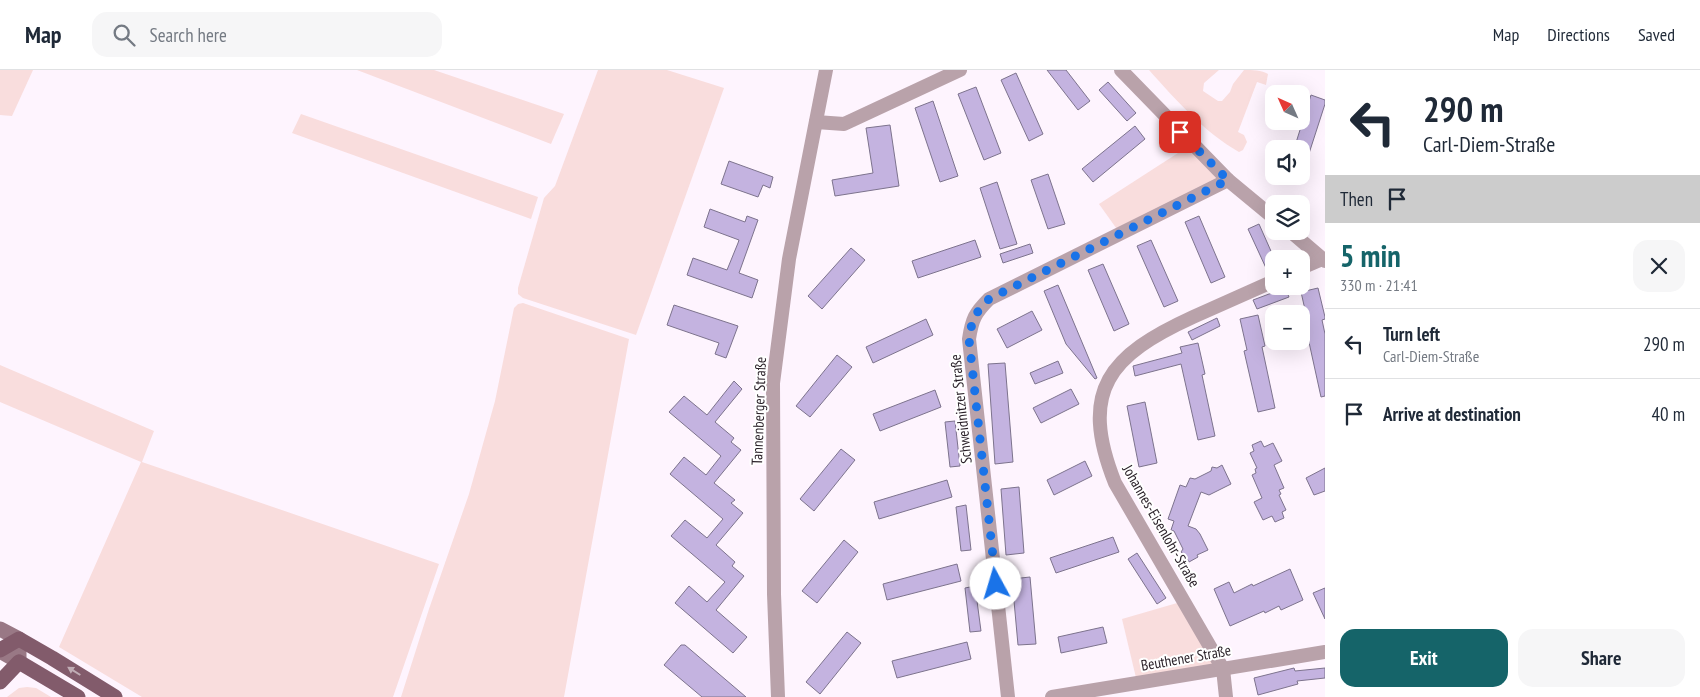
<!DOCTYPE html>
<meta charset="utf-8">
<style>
body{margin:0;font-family:"PT Sans Narrow",sans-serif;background:#f6f6f7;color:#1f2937;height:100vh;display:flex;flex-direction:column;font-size:19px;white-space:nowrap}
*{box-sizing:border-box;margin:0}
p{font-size:16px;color:#747a83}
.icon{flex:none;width:28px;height:28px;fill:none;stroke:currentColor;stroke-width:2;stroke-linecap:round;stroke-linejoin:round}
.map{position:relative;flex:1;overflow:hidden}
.panel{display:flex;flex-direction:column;background:#fff;width:375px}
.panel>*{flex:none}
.top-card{background:#fff;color:#1f2937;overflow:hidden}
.needle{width:32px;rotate:315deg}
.controls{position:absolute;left:1265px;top:15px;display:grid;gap:10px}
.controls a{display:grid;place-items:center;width:45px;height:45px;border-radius:10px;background:#fff;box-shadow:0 5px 20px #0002;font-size:25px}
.pin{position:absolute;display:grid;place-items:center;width:42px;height:42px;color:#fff;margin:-21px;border-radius:10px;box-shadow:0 2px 8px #0006}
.me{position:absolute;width:55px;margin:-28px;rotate:354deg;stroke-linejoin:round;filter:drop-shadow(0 0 4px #0008)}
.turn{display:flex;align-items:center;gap:18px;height:105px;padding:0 15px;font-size:22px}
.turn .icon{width:65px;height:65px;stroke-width:2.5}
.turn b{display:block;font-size:35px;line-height:42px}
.then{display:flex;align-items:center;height:48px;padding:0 15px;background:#0003;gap:10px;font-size:19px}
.round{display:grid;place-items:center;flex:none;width:52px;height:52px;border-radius:15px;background:#f6f6f7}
.overview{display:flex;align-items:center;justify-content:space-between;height:85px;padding:0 15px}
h1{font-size:30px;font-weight:700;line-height:38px;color:#156469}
.primary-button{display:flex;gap:10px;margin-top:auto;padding:10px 15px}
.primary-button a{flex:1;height:58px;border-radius:15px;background:#156469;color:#fff;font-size:20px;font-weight:700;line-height:58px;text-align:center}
.primary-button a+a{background:#f6f6f7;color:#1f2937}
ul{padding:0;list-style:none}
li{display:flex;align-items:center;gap:15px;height:70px;padding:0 15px;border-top:1px solid #e0e1e3}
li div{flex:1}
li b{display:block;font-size:19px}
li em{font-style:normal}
header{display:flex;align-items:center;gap:30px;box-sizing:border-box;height:70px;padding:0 25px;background:#fff;border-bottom:1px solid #e0e1e3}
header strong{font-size:24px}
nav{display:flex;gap:28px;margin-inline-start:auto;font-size:18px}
.search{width:350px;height:45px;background:#f6f6f7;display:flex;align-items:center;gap:12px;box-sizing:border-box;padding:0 18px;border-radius:15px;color:#747a83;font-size:19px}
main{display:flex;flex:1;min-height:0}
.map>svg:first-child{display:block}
.green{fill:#f9dddd}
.building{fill:#c4b3e0;stroke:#7d738d}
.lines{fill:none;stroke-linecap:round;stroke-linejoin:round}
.street{stroke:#b9a2aa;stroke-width:14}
.secondary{stroke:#997885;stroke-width:15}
.primary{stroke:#825b6b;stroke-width:15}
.oneway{fill:#c0adb5}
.route{stroke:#1a73e8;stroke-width:9;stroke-dasharray:0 16.2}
.labels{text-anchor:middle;stroke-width:4;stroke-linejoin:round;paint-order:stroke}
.street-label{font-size:15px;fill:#281f27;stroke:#fff}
</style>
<header>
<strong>Map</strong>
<div class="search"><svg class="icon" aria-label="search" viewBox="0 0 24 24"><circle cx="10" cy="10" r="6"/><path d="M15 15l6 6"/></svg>Search here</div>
<nav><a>Map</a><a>Directions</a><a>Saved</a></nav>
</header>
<main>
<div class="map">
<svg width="1325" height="627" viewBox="0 0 1325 627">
<rect width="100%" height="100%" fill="#fef4fe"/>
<g class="green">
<polygon points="0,0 33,0 12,46 0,45"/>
<polygon points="357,0 434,0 564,44 551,74"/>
<polygon points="598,0 667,0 724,18 636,265 523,228 518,224 518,218 544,128 555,116"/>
<path d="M1149,0H1219L1204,13L1203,21L1218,31H1222L1230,22L1233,14L1244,0C1252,0 1262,0 1268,4L1266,15L1257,12L1238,62L1244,65L1247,72L1243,80L1239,82C1204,62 1176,30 1149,0Z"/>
<polygon points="301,44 538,127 531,149 292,63"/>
<polygon points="1192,74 1226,108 1119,162 1099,134"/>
<polygon points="523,233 629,269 564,627 401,627 429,539 469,424 495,331 514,238 518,234"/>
<polygon points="0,295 154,361 142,392 439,494 393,627 142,627 59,577 141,392 0,332"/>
<polygon points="1184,531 1222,598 1137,612 1122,549"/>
<polygon points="27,617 36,618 51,627 7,627 19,618"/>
</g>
<g class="building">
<polygon points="1047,0 1066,0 1090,31 1078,40"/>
<polygon points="1016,3 1043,64 1029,71 1001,10"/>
<polygon points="1108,12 1136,43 1127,51 1099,20"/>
<polygon points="976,17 1001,83 984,90 958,24"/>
<polygon points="1311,25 1325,30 1325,34 1303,102 1301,102 1301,79 1294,79"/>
<polygon points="933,31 958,106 940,112 915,38"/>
<polygon points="890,55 899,116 835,126 832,110 873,103 866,58"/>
<polygon points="1135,56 1145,69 1093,112 1082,99"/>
<polygon points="729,91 773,107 770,118 763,115 758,127 721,114"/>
<polygon points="1048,104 1065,154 1048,159 1031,110"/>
<polygon points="997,112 1017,174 1000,179 980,118"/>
<polygon points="710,139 745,152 747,146 758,150 739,203 758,210 752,228 687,205 693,188 727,200 738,173 739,170 704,157"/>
<polygon points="1199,146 1225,207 1211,213 1185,152"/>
<polygon points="1259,154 1274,188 1274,194 1266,198 1248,159"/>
<polygon points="975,170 981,187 918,208 912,191"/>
<polygon points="1151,170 1178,231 1164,237 1137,176"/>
<polygon points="1030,174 1033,183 1003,193 1000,184"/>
<polygon points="851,178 865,190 822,239 808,226"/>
<polygon points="1103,194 1129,254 1114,261 1088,200"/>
<polygon points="1058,215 1097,308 1095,309 1066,274 1044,221"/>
<polygon points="1285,218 1289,227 1257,239 1253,230"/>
<polygon points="1318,218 1325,247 1325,249 1322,250 1325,264 1325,326 1321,327 1305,254 1308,253 1301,222"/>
<polygon points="674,235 738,256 726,288 715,284 719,273 667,255"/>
<polygon points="1032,241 1042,260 1007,278 997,259"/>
<polygon points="1258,245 1265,276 1262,277 1275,338 1258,342 1244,281 1247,280 1240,249"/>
<polygon points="1217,248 1220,256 1192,270 1188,262"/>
<polygon points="926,249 933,265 873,293 866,277"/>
<polygon points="1198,273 1205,304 1202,305 1215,366 1198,370 1181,294 1135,306 1133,296 1182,283 1180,277"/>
<polygon points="837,285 852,297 810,347 796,336"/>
<polygon points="1058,291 1063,303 1035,314 1030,303"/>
<polygon points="1005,293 1013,392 995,394 988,294"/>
<polygon points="734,311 742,319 715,352 734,368 731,372 741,380 714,413 735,430 731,433 743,443 716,475 735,492 732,496 744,506 716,540 747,567 733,583 675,533 689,516 707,532 725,512 671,466 685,450 707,468 723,449 670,404 684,387 706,405 721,386 669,342 684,326 707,345"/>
<polygon points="1071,319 1079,334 1041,353 1033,338"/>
<polygon points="935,320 941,337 880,361 873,344"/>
<polygon points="1145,332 1157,393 1139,397 1127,336"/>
<polygon points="955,351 960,396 950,397 945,352"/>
<polygon points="1261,371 1264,377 1273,373 1282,391 1274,395 1284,418 1279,420 1281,424 1279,425 1286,440 1282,442 1284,448 1275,452 1272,446 1263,450 1254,432 1262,428 1252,405 1256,403 1255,399 1257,398 1250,383 1254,381 1252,375"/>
<polygon points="841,379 855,390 814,441 800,429"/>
<polygon points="1085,391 1092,406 1054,425 1047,410"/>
<polygon points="1222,395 1231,414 1209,425 1201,422 1188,456 1196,459 1200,464 1208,480 1197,485 1198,487 1189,492 1185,485 1181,482 1183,479 1174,461 1171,460 1174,451 1168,449 1180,415 1186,417 1190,408 1195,409 1211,401 1212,397 1217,398"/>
<polygon points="1325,398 1325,421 1314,425 1306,408"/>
<polygon points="947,410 952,427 879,449 874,432"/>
<polygon points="1019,417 1024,483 1006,485 1001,419"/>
<polygon points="966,435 971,480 961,481 956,437"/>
<polygon points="1113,467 1119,482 1056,503 1050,488"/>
<polygon points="844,470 858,482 817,533 802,521"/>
<polygon points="1137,483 1166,528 1157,534 1128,489"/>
<polygon points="957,494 961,511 887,530 883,514"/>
<polygon points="1290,499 1303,530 1281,540 1279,536 1265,543 1264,541 1230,556 1214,519 1229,512 1234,523 1252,514 1253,516"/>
<polygon points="1030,507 1036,574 1018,575 1012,509"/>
<polygon points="975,516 981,561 970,562 965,518"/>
<polygon points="1325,518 1325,549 1313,523"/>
<polygon points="1103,557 1107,573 1061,583 1058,567"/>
<polygon points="847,562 861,573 820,624 806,612"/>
<polygon points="967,572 971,589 897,608 892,591"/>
<polygon points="681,575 685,575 746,627 702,627 664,595"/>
<polygon points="1294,598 1295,601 1325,598 1325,608 1297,611 1298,614 1258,625 1254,608"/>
</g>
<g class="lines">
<g class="street">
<polyline points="1121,0 1228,110 1274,148"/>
<polyline points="816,52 844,54 960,0"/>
<polyline points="1290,161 1325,191"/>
<polyline points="1301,198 1322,189"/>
<polyline points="778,627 774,524 773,313 789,189 826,0"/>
<path d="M1008,627L969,269C972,249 975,243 989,229L1228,110"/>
<polyline points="1052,627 1325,582"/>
<path d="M1226,627L1223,599L1115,413C1078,320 1110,285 1193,247C1220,235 1247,223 1274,211"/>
</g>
<polyline class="secondary" points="0,559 19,569 19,592 0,581"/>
<g class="primary">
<polyline points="0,580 19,569 52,588 115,627"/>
<polyline points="0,612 19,592 78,627"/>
</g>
</g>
<defs><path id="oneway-solid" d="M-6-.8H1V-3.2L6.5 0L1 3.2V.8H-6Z" transform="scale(1.25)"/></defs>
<use class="oneway" href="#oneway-solid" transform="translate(74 601) rotate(-148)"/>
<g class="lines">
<path class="route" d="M996,514L969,269C972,249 975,243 989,229L1228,110L1180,62"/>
</g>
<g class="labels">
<g class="street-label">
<text transform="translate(961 339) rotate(-96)" y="5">Schweidnitzer Straße</text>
<text transform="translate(759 341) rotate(-88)" y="5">Tannenberger Straße</text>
<text transform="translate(1161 456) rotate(60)" y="5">Johannes-Eisenlohr-Straße</text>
<text transform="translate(1186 588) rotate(-10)" y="5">Beuthener Straße</text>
</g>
</g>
</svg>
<div class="controls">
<a><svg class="needle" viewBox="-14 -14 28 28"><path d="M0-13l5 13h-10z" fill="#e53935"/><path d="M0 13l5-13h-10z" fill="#747a83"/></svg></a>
<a><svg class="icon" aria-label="sound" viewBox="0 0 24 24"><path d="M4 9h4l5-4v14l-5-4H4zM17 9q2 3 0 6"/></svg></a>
<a><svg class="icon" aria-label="layers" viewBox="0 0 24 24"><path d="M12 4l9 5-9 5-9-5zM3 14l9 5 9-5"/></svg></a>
<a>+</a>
<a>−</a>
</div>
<div class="pin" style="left:1180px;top:62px;background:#d93025"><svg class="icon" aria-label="arrive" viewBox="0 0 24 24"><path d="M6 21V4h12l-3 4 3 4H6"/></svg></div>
<svg class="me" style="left:996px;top:514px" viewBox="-20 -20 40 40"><circle r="19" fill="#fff"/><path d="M0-13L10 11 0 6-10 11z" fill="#1a73e8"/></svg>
</div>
<section class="panel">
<div class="top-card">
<div class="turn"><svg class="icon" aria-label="left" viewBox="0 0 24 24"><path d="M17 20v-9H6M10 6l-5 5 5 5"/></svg><div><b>290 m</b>Carl-Diem-Straße</div></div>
<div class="then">Then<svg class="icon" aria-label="arrive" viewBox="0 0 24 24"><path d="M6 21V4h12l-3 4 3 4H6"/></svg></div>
</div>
<div class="overview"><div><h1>5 min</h1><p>330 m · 21:41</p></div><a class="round"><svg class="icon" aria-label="close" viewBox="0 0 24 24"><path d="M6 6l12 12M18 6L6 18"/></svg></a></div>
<ul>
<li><svg class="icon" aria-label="left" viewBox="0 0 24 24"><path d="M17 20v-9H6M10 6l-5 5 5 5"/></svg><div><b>Turn left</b><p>Carl-Diem-Straße</p></div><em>290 m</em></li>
<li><svg class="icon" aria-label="arrive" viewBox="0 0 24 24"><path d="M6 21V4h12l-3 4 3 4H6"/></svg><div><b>Arrive at destination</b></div><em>40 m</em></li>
</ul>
<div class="primary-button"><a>Exit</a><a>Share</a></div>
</section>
</main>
